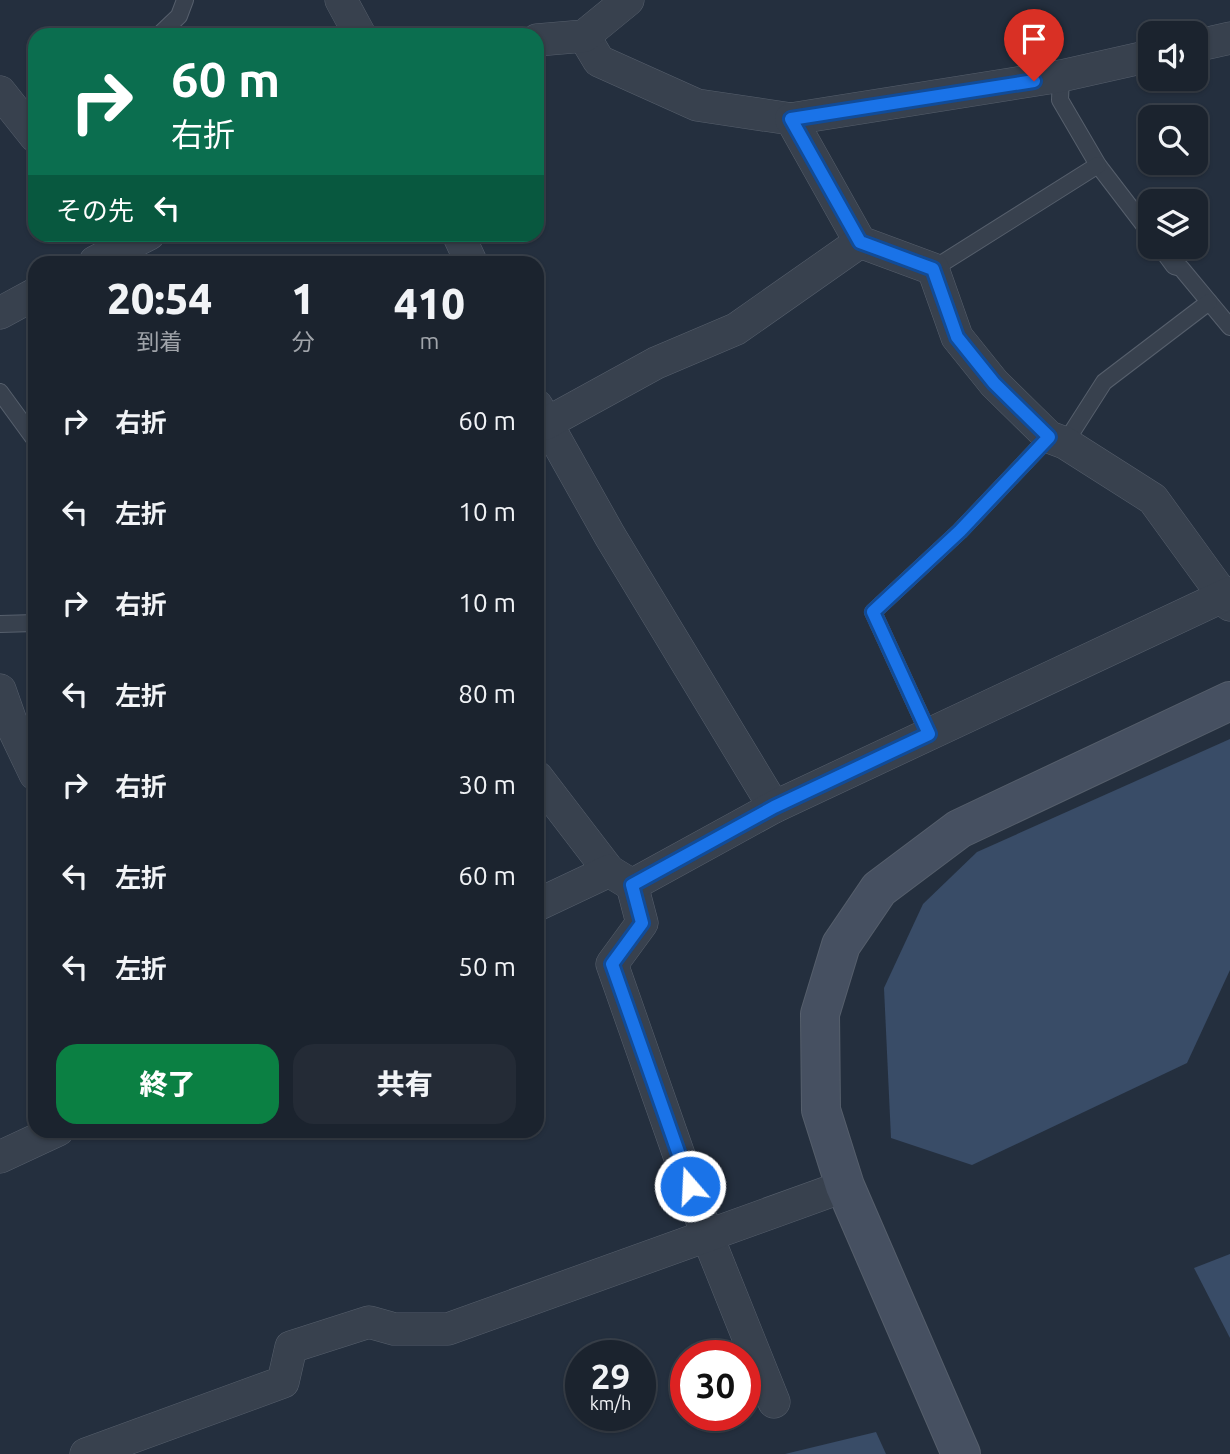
<!DOCTYPE html>
<html lang="ja">
<meta charset="utf-8">
<style>
body{margin:0;font-family:Ubuntu,"Noto Sans JP",sans-serif;background:#242b36;color:#f1f3f6;height:100vh;display:flex;flex-direction:column;font-size:26px;white-space:nowrap}
*{box-sizing:border-box;margin:0}
p{font-size:23px;color:#a0a4aa}
.icon{flex:none;width:38px;height:38px;fill:none;stroke:currentColor;stroke-width:2;stroke-linecap:round;stroke-linejoin:round}
.map{position:relative;flex:1;overflow:hidden}
.sheet{position:absolute;left:28px;top:256px;width:516px;height:882px;display:flex;flex-direction:column;background:#1b232e;border-radius:21px;box-shadow:0 2px 5px #0004,0 0 0 2px #39404a}
.sheet>*{flex:none}
.banner{position:absolute;left:28px;top:28px;width:516px;height:214px;border-radius:21px;box-shadow:0 2px 5px #0004,0 0 0 2px #39404a;background:#0b6e4f;color:#fff;overflow:hidden}
.fabs{position:absolute;left:1138px;top:21px;display:grid;gap:14px}
.fabs a{display:grid;place-items:center;width:70px;height:70px;border-radius:14px;background:#1b232e;box-shadow:0 2px 5px #0004,0 0 0 2px #39404a;font-size:35px}
.speed{position:absolute;left:565px;top:1340px;display:flex;gap:14px;font-size:35px;font-weight:700;text-align:center}
.speed>*{display:grid;place-content:center;width:91px;height:91px;border-radius:50%;background:#1b232e;box-shadow:0 2px 5px #0004,0 0 0 2px #39404a;line-height:1}
.speed small{font-size:18px;font-weight:400}
.speed .limit{border:10px solid #d22;background:#fff;color:#111}
.pin{position:absolute;display:grid;place-items:center;width:60px;height:60px;color:#fff;margin:-72px -30px;border-radius:50% 50% 50% 0;rotate:-45deg;box-shadow:0 0 7px #0007}
.pin .icon{rotate:45deg}
.me{position:absolute;width:77px;margin:-38px;rotate:341deg;stroke-linejoin:round;filter:drop-shadow(0 0 5px #0008)}
.turn{display:flex;align-items:center;gap:24px;height:147px;padding:0 28px;font-size:32px}
.turn .icon{width:91px;height:91px;stroke-width:2.5}
.turn b{display:block;font-size:49px;line-height:60px}
.then{display:flex;align-items:center;height:66px;padding:0 28px;background:#0003;gap:14px;font-size:26px}
.eta{display:flex;justify-content:space-evenly;align-items:center;height:119px;text-align:center}
.eta b{font-size:42px;font-weight:800;line-height:49px}
.button{display:flex;gap:14px;margin-top:auto;padding:14px 28px}
.button a{flex:1;height:80px;border-radius:21px;background:#0b8043;color:#fff;font-size:28px;font-weight:800;line-height:80px;text-align:center}
.button a+a{background:#242b36;color:#f1f3f6}
ul{padding:0;list-style:none}
li{display:flex;align-items:center;gap:21px;height:91px;padding:0 28px}
li div{flex:1}
li b{display:block;font-size:26px}
li em{font-style:normal}
.map>svg:first-child{display:block}
.water{fill:#394c67}
.lines{fill:none;stroke-linecap:round;stroke-linejoin:round}
.lane-casing{stroke:#565f6c;stroke-width:18}
.street-casing{stroke:#565f6c;stroke-width:33}
.secondary-casing{stroke:#565f6c;stroke-width:40}
.lane{stroke:#38414e;stroke-width:16}
.street{stroke:#38414e;stroke-width:32}
.secondary{stroke:#465061;stroke-width:38}
.route-casing{stroke:#114b97;stroke-width:18}
.route{stroke:#1a73e8;stroke-width:12}
</style>
<div class="map">
<svg width="1230" height="1454" viewBox="0 0 1230 1454">
<rect width="100%" height="100%" fill="#242f3e"/>
<g class="water">
<polygon points="1230,739 1230,970 1187,1063 972,1165 891,1138 884,988 923,904 977,852"/>
<polygon points="1230,1254 1230,1338 1194,1268"/>
<polygon points="876,1432 886,1454 785,1454"/>
</g>
<g class="lines">
<g class="lane-casing">
<g id="lane">
<polyline points="159,35 179,16 185,0"/>
<polyline points="1061,76 1060,100 1098,165 1150,233"/>
<polyline points="1160,247 1174,266 1181,268 1230,327"/>
<polyline points="933,269 1098,165"/>
<polyline points="0,392 35,440"/>
<polyline points="1065,443 1104,382 1209,302"/>
<polyline points="0,624 35,623"/>
<polyline points="929,734 873,612 960,531 1049,437"/>
</g>
</g>
<g class="street-casing">
<g id="street">
<polyline points="341,0 360,35"/>
<polyline points="584,36 599,61 697,105 791,119 1061,76 1150,56"/>
<polyline points="537,40 584,36 628,0"/>
<polyline points="1195,46 1230,38"/>
<polyline points="0,92 35,136"/>
<polyline points="791,119 860,242 933,269 957,337 994,383 1049,437 1065,443 1153,499 1230,605"/>
<polyline points="458,234 471,262"/>
<polyline points="95,262 149,234"/>
<polyline points="0,313 35,294"/>
<polyline points="537,406 610,536 774,807"/>
<polyline points="545,424 656,363 736,329 860,242"/>
<polyline points="0,690 14,730 35,774"/>
<polyline points="537,777 609,871"/>
<polyline points="632,885 642,923 612,964 707,1235 774,1402"/>
<polyline points="537,905 609,871 632,885 774,807 1230,593"/>
<polyline points="0,1157 58,1130"/>
<polyline points="86,1454 283,1382 291,1347 369,1322 394,1329 448,1329 845,1186"/>
</g>
</g>
<g class="secondary-casing">
<polyline id="secondary" points="961,1454 845,1186 821,1110 820,1014 841,945 879,889 959,829 1230,701"/>
</g>
<use href="#lane" class="lane"/>
<use href="#street" class="street"/>
<use href="#secondary" class="secondary"/>
</g>
<g class="lines">
<g class="route-casing">
<polyline id="route" points="690,1186 612,964 642,923 632,885 774,807 929,734 873,612 960,531 1049,437 994,383 957,337 933,269 860,242 791,119 1034,81"/>
</g>
<use href="#route" class="route"/>
</g>
</svg>
<div class="fabs">
<a><svg class="icon" aria-label="sound" viewBox="0 0 24 24"><path d="M4 9h4l5-4v14l-5-4H4zM17 9q2 3 0 6"/></svg></a>
<a><svg class="icon" aria-label="search" viewBox="0 0 24 24"><circle cx="10" cy="10" r="6"/><path d="M15 15l6 6"/></svg></a>
<a><svg class="icon" aria-label="layers" viewBox="0 0 24 24"><path d="M12 4l9 5-9 5-9-5zM3 14l9 5 9-5"/></svg></a>
</div>
<div class="speed"><div>29<small>km/h</small></div><div class="limit">30</div></div>
<div class="pin" style="left:1034px;top:81px;background:#d93025"><svg class="icon" aria-label="arrive" viewBox="0 0 24 24"><path d="M6 21V4h12l-3 4 3 4H6"/></svg></div>
<svg class="me" style="left:690px;top:1186px" viewBox="-20 -20 40 40"><circle r="17" fill="#1a73e8" stroke="#fff" stroke-width="3"/><path d="M0-11L8 9 0 5-8 9z" fill="#fff"/></svg>
<div class="banner">
<div class="turn"><svg class="icon" aria-label="right" viewBox="0 0 24 24"><path d="M7 20v-9h11M14 6l5 5-5 5"/></svg><div><b>60 m</b>右折</div></div>
<div class="then">その先<svg class="icon" aria-label="left" viewBox="0 0 24 24"><path d="M17 20v-9H6M10 6l-5 5 5 5"/></svg></div>
</div>
<section class="sheet">
<div class="eta">
<div><b>20:54</b><p>到着</p></div>
<div><b>1</b><p>分</p></div>
<div><b>410</b><p>m</p></div>
</div>
<ul>
<li><svg class="icon" aria-label="right" viewBox="0 0 24 24"><path d="M7 20v-9h11M14 6l5 5-5 5"/></svg><div><b>右折</b></div><em>60 m</em></li>
<li><svg class="icon" aria-label="left" viewBox="0 0 24 24"><path d="M17 20v-9H6M10 6l-5 5 5 5"/></svg><div><b>左折</b></div><em>10 m</em></li>
<li><svg class="icon" aria-label="right" viewBox="0 0 24 24"><path d="M7 20v-9h11M14 6l5 5-5 5"/></svg><div><b>右折</b></div><em>10 m</em></li>
<li><svg class="icon" aria-label="left" viewBox="0 0 24 24"><path d="M17 20v-9H6M10 6l-5 5 5 5"/></svg><div><b>左折</b></div><em>80 m</em></li>
<li><svg class="icon" aria-label="right" viewBox="0 0 24 24"><path d="M7 20v-9h11M14 6l5 5-5 5"/></svg><div><b>右折</b></div><em>30 m</em></li>
<li><svg class="icon" aria-label="left" viewBox="0 0 24 24"><path d="M17 20v-9H6M10 6l-5 5 5 5"/></svg><div><b>左折</b></div><em>60 m</em></li>
<li><svg class="icon" aria-label="left" viewBox="0 0 24 24"><path d="M17 20v-9H6M10 6l-5 5 5 5"/></svg><div><b>左折</b></div><em>50 m</em></li>
</ul>
<div class="button"><a>終了</a><a>共有</a></div>
</section>
</div>
